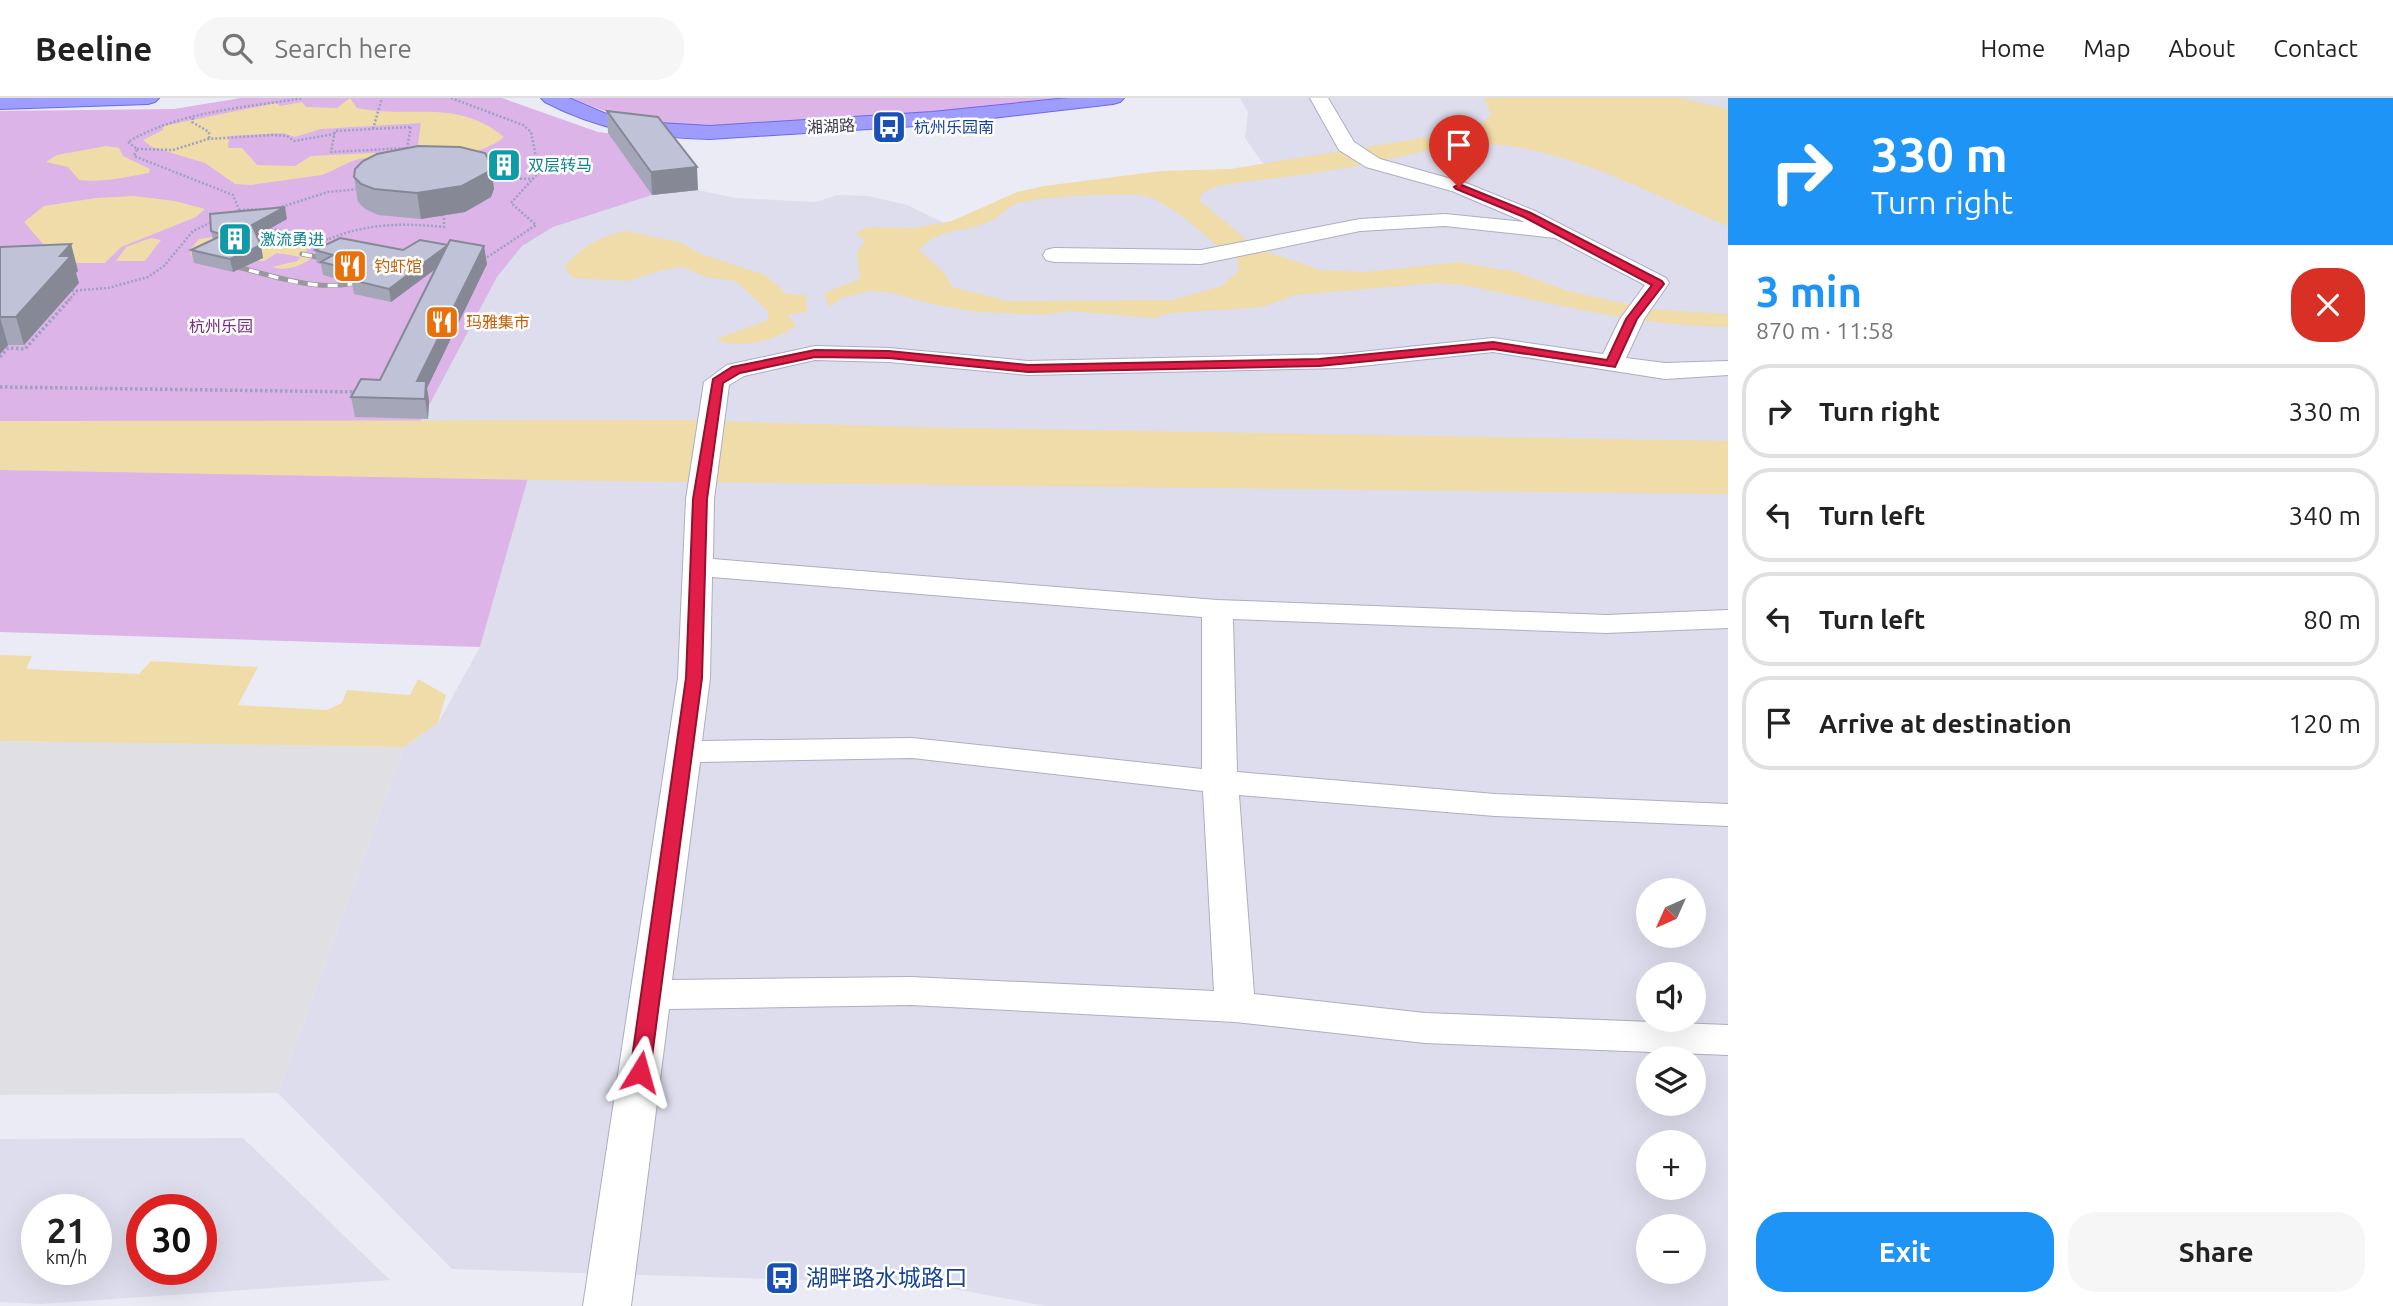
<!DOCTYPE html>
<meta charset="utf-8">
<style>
body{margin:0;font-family:Ubuntu,"Noto Sans SC",sans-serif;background:#f6f6f6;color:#222;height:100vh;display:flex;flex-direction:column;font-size:26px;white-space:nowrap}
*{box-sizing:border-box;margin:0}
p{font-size:23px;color:#767676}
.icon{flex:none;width:38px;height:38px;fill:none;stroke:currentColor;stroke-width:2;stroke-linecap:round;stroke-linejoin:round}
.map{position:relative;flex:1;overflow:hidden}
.panel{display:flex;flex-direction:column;background:#fff;width:665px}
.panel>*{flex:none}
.hud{background:#1f94f7;color:#fff;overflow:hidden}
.needle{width:46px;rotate:225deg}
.controls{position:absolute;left:1636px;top:780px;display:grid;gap:14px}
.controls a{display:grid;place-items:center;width:70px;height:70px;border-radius:50%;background:#fff;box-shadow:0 7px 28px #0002;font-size:35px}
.speed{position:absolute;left:21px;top:1096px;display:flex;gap:14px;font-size:35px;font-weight:700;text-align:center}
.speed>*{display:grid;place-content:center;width:91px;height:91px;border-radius:50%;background:#fff;box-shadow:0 7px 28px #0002;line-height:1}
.speed small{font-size:18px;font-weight:400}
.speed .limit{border:10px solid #d22;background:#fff;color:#111}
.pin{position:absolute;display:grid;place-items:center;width:60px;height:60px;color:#fff;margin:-72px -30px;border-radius:50% 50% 50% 0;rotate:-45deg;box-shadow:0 0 7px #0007}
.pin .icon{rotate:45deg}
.me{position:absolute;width:77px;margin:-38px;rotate:8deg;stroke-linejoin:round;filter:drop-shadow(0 0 5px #0008)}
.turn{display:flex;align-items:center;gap:24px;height:147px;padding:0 28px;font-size:32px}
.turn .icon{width:91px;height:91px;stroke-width:2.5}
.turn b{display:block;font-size:49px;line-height:60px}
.round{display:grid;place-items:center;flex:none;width:74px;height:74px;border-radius:28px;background:#f6f6f6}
.summary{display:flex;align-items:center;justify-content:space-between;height:119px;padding:0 28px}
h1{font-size:42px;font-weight:700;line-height:52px;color:#1f94f7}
.button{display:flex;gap:14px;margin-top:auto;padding:14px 28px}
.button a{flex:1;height:80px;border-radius:28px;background:#1f94f7;color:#fff;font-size:28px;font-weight:700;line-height:80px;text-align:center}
.button a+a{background:#f6f6f6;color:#222}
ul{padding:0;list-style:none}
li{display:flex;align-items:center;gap:21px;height:94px;margin:0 14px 10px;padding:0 14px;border:4px solid #e0e0e0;border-radius:28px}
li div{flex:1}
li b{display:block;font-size:26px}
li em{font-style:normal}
header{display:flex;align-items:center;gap:42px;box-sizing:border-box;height:98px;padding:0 35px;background:#fff;border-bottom:2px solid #e0e0e0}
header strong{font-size:33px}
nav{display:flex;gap:38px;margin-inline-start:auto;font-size:24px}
.search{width:490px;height:63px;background:#f6f6f6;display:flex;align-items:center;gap:18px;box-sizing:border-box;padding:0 24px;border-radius:28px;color:#767676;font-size:26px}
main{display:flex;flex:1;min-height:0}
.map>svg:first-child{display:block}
.residential{fill:#dddded;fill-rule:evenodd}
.green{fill:#dcb4e8}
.parking{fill:#dfdfe4}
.water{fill:#f0dca9;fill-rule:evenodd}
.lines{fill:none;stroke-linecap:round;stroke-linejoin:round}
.minor-casing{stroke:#adaec1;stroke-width:2}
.major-casing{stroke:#6c6be3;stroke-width:2}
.path-far1{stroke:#9ea0c2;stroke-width:2.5;stroke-dasharray:2 2;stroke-linecap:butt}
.path{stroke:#9ea0c2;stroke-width:3.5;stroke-dasharray:2.5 2.5;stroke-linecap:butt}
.minor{fill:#fff;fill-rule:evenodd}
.major{fill:#9e9cfd;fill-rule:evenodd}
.rail-casing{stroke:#999;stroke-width:5}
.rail{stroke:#fff;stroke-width:3.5;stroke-dasharray:10;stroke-linecap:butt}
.wall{fill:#a5a7b9}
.shaded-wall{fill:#868896}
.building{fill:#c0c2d7;stroke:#868896;stroke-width:2}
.route{fill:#e11d48;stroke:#92132f;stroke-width:2}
.labels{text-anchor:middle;stroke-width:5;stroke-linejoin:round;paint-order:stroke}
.far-street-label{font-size:16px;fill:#383a49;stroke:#fff}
.far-transit-label{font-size:16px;fill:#164399;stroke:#fff;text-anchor:start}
.far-culture-label{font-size:16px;fill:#0d838f;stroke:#fff;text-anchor:start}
.far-food-label{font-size:16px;fill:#c56008;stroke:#fff;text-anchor:start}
.far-park-label{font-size:16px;fill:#762b7c;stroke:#fff}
.near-transit-label{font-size:23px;fill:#164399;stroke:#fff;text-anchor:start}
</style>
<header>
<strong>Beeline</strong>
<div class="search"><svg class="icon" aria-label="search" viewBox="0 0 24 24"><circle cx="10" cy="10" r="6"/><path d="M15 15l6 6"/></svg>Search here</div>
<nav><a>Home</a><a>Map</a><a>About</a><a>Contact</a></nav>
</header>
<main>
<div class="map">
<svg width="1728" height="1208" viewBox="0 0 1728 1208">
<rect width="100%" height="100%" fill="#ebebf5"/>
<g class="residential">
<polygon points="1240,0 1728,0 1728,349 416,330 497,179 522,148 553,129 652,97 698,92 735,100 816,104 837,97 868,98 907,107 951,128 1036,96 1268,73 1245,40 1248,14"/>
<path d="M536,352L1728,380V1208H1046L928,1186L452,1171L278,995L404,649L438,625L480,549ZM1648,793H1694V838H1648ZM1648,877H1694V922H1648ZM1648,961H1694V1006H1648ZM1648,1045H1694V1090H1648ZM1648,1129H1694V1174H1648Z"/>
<path d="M243,1040L390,1182L40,1206L0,1204V1041ZM37,1111H96V1171H37ZM142,1111H201V1171H142Z"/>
</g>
<g class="green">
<polygon points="241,0 502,0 598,34 659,41 698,92 652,97 553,129 522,148 497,179 407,349 536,352 480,549 0,534 0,13 174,11"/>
<path d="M572,0H1090C1015,11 941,16 867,21C768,28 665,43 572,0Z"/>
</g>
<polygon class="parking" points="0,643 404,649 278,995 0,997"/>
<g class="water">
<path d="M350,0L357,10C413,21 457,0 504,39C482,59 424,63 395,63C386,63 376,60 367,60C349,61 339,71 322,77L251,87L235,86L205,65L152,49L143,42L163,32V28L276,5L280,8L302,4L306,9L337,10ZM421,25L417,53L311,58L295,68L257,67L242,50H228L229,38L283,35L295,39L321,31Z"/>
<path d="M1484,0H1680L1728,11V128C1657,99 1579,56 1502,47C1466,43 1416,55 1381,63C1328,75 1271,80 1217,88L1202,95L1199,102L1253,147L1219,150C1198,131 1176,110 1149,99C1133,93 1032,99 1015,106C1005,111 998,120 988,124C965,134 936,131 919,152L945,176L952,189L1008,203L1172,202L1222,188L1239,172L1236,158L1267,154L1321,172L1365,174L1459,164L1516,174L1568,193L1649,211L1728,216V229C1640,228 1550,205 1464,187L1436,185L1296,197L1262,209L1172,215L1154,220L1068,213L1044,217L977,214L932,206L892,195L870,193L841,200L829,209L824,195L860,181L857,153L865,143L855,135L868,129L914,130L952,123L1017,94L1044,88L1161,73L1230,71L1478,31L1491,16Z"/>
<path d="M106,48L119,50L123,58L150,71L149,75C125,79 103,85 79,82L68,69L46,64L57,57Z"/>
<polygon points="134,98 175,103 205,111 196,119 121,149 105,165 33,165 44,147 24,124 44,108 96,100"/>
<path d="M627,133L682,145L701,156L765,177L787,196L806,197L807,214L788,217L796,228C776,242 739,253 716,241L768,222V213L735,183L706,179L682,169L663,172L629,183L573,180L564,169C581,150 601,137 627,133Z"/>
<path d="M228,137L320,142L305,153L314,158C303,168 285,174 272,169L297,163L301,159L277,155L264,163L196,161L191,157L190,152L199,141Z"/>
<polygon points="151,140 161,142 145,163 116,163 126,149"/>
<polygon points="683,322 910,329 1728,343 1728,396 596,383 0,372 0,323"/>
<polygon points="0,557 32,558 26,571 139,576 151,563 258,569 238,607 327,612 342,605 347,592 410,597 418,581 446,597 438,625 404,649 0,643"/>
</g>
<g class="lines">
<g class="minor-casing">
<path id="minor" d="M1310,0H1328L1354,44L1380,61L1466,85L1535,113L1666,180L1669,185L1644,221L1626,260L1665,265L1728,263V277L1665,281L1493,254L1342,270L1028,277L889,264L815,262L744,278L729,287L714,401L713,461L1217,502L1606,517L1728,512V530L1606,535L1233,521L1237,674L1495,696L1728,706V728L1495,718L1239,697L1254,896L1425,915L1728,927V957L1425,945L1235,924L911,907L669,911L631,1208H583L678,580L686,401L704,284L727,267L815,248L889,250L1028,263L1342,256L1493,240L1603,256L1620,221L1645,187L1555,140L1445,128L1360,133L1201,166L1054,164L1046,162L1043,157L1046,152L1054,150L1201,152L1360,121L1445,116L1525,124L1452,93L1366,69L1339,52ZM712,479L1202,519V671L912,640L702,643L710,580ZM912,660L1203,693L1214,893L911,879L672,882L700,664Z"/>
</g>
<g class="major-casing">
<g id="major">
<polygon points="0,0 159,0 155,4 148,6 0,11"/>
<path d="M541,0H569L604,15L642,24L710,28L932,14L1068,0H1124L1120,4L1113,6L932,27L710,41C650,40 598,32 545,4Z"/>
</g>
</g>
<g class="path-far1">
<polyline points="451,0 523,27 531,34 539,74 511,105 536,127 483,162"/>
<polyline points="193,20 192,24 209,34 209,40"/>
<polygon points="411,29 407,50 331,54 335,33"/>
<polyline points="373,31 382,0"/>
<polyline points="137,51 173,52 208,41 273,37 287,38 294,43 335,36"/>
<polyline points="488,80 533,81"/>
<polyline points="278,110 328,94 359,91"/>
<polyline points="239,112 265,111"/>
<path d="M231,115L239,112L233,97L134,58L137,51L128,44C180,13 244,10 303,0"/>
<polyline points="267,130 330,142"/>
<path d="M329,141C368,125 403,125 444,129V120L439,113"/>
<polyline points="68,193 108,190 148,179 164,168 193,133 214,123"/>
<polyline points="68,203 78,192"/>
</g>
<g class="path">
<polyline points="0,259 8,250 25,251 70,201"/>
<polyline points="0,289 360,294"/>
</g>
<use href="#minor" class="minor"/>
<use href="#major" class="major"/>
<g class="rail-casing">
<g id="rail">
<polyline points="302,156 336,163"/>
<path d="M230,167C274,178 325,198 369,181"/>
</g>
</g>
<use href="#rail" class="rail"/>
</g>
<g class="wall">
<polygon points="607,13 698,92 652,97 608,35"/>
<polygon points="491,66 494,91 491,99 465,114 421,121 378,117 365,111 358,104 354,79"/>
<polygon points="287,121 257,138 263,160 233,174 194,165 191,152 213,142 211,133"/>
<polygon points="71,146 78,173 76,175 79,185 24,247 8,247 0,256 0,149"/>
<polygon points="315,152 403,152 487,166 427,290 429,303 428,321 355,319 351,299 380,282 436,171 391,204 354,196 352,185 323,177 321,166 317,165"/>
</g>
<g class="shaded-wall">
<polygon points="491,66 494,91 491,99 465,114 421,121 417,95"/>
<polygon points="697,69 698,92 652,97 651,74"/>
<polygon points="285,109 287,121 255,139 252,127"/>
<polygon points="71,146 78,173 76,175 79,185 24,247 16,219 60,158"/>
<polygon points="261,147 263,160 233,174 230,161"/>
<polygon points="448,147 450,160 391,204 389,191"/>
<polygon points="484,148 487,166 427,290 429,303 428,321 425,301 417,283"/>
<polygon points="0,219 8,247 0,256"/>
</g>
<g class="building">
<polygon points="607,13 658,19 697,69 651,74"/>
<polygon points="418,48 460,49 485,55 491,66 488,74 462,88 417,95 374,91 361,86 354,79 355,71 363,63 377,56"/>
<polygon points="285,109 252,127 261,147 230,161 191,152 223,137 211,133 210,116"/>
<polygon points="340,140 403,152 420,142 448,147 389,191 352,182 365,175 321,164 333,157 315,152"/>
<polygon points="450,142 484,148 417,283 426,283 425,301 351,299 361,281 380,282"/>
<polygon points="71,146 60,158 71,158 16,219 0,219 0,149"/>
</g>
<polygon class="route" points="1459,86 1531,115 1662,183 1664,186 1637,221 1615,269 1493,251 1319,268 1028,274 889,260 815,259 740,275 723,285 707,401 702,580 650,974 647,980 640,982 633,980 630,974 686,580 693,401 713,281 732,269 815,252 889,253 1028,267 1319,261 1493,244 1607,262 1626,221 1652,187 1524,119 1456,91 1454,89"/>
<defs>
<g id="bus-square" transform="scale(1.75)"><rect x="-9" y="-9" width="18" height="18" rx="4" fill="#1a4fb4" stroke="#fff"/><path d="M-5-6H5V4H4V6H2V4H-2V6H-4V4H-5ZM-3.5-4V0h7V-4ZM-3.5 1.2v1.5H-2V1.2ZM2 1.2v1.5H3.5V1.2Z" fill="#fff"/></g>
<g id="building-square" transform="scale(1.75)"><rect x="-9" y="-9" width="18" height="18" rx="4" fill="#0f9aa8" stroke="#fff"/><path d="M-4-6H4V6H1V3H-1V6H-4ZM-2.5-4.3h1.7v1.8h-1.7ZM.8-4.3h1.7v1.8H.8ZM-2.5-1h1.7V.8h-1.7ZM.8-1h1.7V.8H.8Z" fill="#fff"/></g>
<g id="restaurant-square" transform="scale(1.75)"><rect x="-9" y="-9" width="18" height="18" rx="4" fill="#e8710a" stroke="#fff"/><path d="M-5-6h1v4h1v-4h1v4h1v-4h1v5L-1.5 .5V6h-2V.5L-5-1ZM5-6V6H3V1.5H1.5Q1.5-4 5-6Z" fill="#fff"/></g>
</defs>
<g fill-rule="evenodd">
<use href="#bus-square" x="889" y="29"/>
<use href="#building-square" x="504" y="67"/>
<use href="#building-square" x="235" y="141"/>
<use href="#restaurant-square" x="350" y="168"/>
<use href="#restaurant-square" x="442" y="224"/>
<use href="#bus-square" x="782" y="1180"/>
</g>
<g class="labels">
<g class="far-street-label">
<text transform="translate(831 28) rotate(-3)" y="6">湘湖路</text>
</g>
<g class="far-transit-label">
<text x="914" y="35">杭州乐园南</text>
</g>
<g class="far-culture-label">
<text x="528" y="73">双层转马</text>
<text x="260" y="147">激流勇进</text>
</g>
<g class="far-food-label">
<text x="374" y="174">钓虾馆</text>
<text x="466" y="230">玛雅集市</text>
</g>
<g class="far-park-label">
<text x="221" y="234">杭州乐园</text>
</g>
<g class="near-transit-label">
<text x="806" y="1188">湖畔路水城路口</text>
</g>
</g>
</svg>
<div class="controls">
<a><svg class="needle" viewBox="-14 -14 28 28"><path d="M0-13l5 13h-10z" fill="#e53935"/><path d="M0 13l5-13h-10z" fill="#767676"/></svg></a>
<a><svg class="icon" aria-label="sound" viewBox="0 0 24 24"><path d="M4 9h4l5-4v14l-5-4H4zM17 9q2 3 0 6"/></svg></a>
<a><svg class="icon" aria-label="layers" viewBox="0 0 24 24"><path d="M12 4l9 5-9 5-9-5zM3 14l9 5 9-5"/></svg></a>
<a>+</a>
<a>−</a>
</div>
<div class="speed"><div>21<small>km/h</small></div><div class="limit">30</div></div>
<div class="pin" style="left:1459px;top:89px;background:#d93025"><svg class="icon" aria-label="arrive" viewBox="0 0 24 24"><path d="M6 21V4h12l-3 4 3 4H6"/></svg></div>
<svg class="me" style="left:640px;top:974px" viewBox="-20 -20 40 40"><path d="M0-17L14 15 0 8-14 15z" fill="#e11d48" stroke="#fff" stroke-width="4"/></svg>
</div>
<section class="panel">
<div class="hud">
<div class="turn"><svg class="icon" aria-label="right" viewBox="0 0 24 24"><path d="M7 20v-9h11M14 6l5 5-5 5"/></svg><div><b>330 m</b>Turn right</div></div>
</div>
<div class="summary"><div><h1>3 min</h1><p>870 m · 11:58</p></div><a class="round" style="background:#d93025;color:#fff"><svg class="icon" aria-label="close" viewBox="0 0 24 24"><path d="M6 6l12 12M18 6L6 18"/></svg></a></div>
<ul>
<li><svg class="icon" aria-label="right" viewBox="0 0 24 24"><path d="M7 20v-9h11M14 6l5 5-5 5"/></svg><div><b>Turn right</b></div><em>330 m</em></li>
<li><svg class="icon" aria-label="left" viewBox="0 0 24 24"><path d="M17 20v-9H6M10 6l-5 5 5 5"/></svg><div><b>Turn left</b></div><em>340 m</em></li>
<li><svg class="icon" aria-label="left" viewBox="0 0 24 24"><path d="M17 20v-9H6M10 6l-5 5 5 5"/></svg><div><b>Turn left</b></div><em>80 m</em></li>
<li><svg class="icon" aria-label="arrive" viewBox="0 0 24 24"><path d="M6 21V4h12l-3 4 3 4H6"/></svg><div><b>Arrive at destination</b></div><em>120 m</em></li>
</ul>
<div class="button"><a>Exit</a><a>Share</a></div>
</section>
</main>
